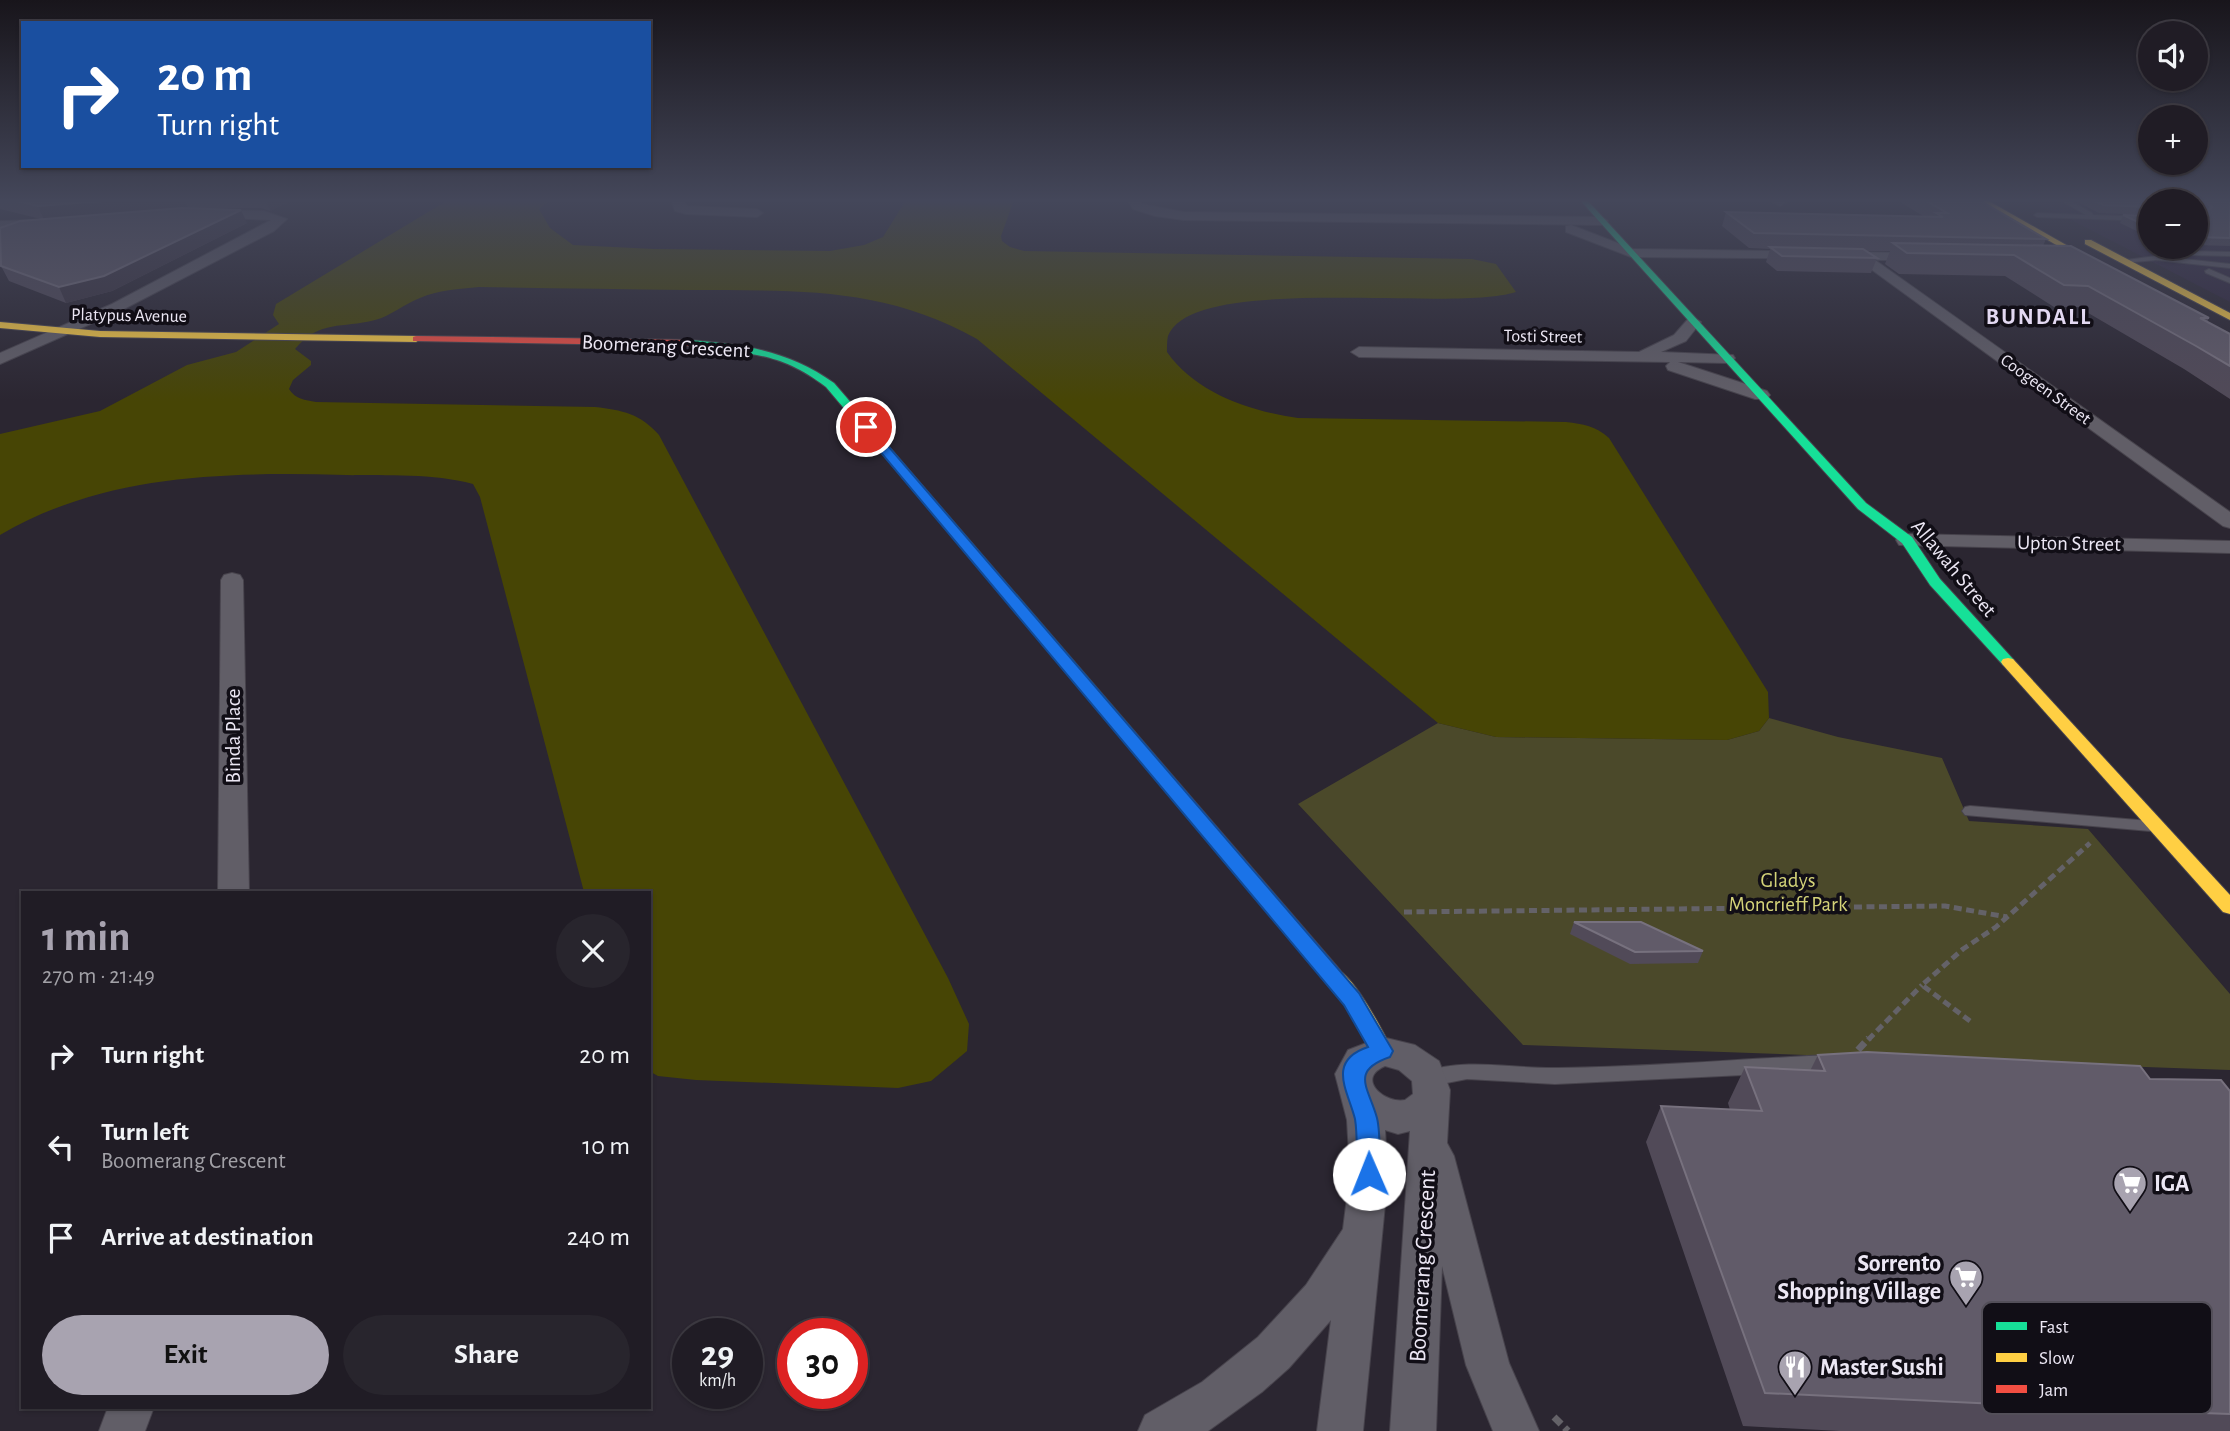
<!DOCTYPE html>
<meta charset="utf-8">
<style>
body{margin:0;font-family:"Alegreya Sans",sans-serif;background:#28252d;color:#f1f3f6;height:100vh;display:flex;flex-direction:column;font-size:26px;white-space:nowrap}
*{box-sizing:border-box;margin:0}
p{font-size:23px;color:#a2a1a7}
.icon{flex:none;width:38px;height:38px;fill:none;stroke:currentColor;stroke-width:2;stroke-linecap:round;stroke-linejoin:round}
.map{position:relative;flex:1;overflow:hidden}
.sheet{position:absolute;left:21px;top:891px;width:630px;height:518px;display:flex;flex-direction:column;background:#201c25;border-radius:0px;box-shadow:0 2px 5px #0004,0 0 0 2px #3d3a42}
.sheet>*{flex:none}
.hud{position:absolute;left:21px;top:21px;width:630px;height:147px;border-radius:0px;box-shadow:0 2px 5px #0004,0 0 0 2px #3d3a42;background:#1a4fa0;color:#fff;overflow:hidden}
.buttons{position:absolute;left:2138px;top:21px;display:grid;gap:14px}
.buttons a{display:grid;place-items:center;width:70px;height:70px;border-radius:50%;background:#201c25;box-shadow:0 2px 5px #0004,0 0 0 2px #3d3a42;font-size:35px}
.speed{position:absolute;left:672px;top:1318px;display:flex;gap:14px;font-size:35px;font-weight:700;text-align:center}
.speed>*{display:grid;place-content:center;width:91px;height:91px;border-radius:50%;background:#201c25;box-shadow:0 2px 5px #0004,0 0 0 2px #3d3a42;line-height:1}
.speed small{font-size:18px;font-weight:400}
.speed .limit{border:10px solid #d22;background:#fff;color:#111}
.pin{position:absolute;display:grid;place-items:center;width:60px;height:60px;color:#fff;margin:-30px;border:4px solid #fff;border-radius:50%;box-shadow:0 2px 7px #0007}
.me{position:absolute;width:77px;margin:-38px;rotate:359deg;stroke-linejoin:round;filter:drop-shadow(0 0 5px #0008)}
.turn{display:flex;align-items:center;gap:24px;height:147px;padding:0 21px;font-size:32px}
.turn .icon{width:91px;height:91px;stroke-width:2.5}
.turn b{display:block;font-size:49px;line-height:60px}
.round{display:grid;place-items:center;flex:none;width:74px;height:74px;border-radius:37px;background:#28252d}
.headline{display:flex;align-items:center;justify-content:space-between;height:119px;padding:0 21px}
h1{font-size:42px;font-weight:700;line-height:52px;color:#a8a3b0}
.primary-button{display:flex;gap:14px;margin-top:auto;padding:14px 21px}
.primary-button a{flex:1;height:80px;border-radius:42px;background:#a8a3b0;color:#111;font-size:28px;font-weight:700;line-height:80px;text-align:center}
.primary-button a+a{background:#28252d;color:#f1f3f6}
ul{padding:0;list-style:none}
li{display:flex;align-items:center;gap:21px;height:91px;padding:0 21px}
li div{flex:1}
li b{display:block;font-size:26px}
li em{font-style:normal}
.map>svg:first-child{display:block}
.built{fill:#31273e;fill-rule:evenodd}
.green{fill:#4b492a}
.water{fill:#474505}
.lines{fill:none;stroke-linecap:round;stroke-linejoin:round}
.lane-casing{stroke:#47434c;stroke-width:2}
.street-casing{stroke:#47434c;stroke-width:2}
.fast-casing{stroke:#47434c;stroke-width:2}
.slow-casing{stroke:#47434c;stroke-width:2}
.jam-casing{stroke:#47434c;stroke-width:2}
.path-far1{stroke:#646268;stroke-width:5;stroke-dasharray:8 4.5;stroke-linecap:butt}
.path{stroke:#646268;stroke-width:7;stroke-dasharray:10 5;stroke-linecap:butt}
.lane{fill:#615e67;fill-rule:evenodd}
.street{fill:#615e67;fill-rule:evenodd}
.fast{fill:#16e098;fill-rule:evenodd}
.slow{fill:#ffcf43;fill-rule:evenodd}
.jam{fill:#f24e42;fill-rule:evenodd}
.wall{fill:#514a58;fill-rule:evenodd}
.shaded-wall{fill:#3b3441}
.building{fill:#615b69;stroke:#77717e;stroke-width:2}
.route{fill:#1a73e8;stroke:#114b97;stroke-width:2}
.labels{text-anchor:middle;stroke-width:7;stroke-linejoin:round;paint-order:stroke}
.far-street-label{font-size:18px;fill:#ece7f4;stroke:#110e16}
.street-label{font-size:21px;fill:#ece7f4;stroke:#110e16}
.park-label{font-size:21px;fill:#d4d379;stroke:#110e16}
.far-district-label{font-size:23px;font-weight:bold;letter-spacing:2px;fill:#e3d9f2;stroke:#110e16}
.near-poi-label{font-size:24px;font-weight:bold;fill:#ece7f4;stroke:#110e16;text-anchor:start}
.near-street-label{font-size:24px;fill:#ece7f4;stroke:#110e16}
.key{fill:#110e16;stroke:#534f59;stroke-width:2}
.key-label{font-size:19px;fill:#ece7f4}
</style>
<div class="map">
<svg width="2230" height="1431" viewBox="0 0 2230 1431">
<rect width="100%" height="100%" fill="#2b2631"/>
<path class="built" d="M2031,200H2230V302L2079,224ZM2151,201H2196V247H2151Z"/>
<polygon class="green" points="1769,718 1838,737 1942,758 1969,821 2088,829 2230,994 2230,1070 1523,1045 1298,804 1438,723 1496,737 1727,740 1759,731"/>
<path class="water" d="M442,200H550L539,209L550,228L573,245L654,249L830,251L864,245L883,237L906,200H1014L1001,236L1002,241L1010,247L1024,251L1472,259L1496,264L1516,292C1451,313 1193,272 1168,336C1167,340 1167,347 1167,352C1196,393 1249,411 1298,418L1566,422C1583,424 1596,426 1609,438L1768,692L1769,718L1759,731L1727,740L1496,737L1438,723L977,339C881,285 793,291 687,290C618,289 548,288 479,287C459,289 438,290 420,298C404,304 391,316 375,320C341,329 321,319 295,349L311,361V365L293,380L289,389C295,399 305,400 316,402L595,407C622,410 641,414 659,435L948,978L969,1024L967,1051L931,1081L898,1088L696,1080L658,1076L649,1071V892H584L480,497L473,484C432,473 389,476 346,475C228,472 105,473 0,535V434L100,411L187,365L236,352L279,324L273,315L276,304L443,203Z"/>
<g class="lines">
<g class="lane-casing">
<g id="lane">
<polygon points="2060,200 2069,200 2092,213 2093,215 2151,217 2151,221 2037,217 2034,215 2037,213 2086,215"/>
<polygon points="2196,209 2206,215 2196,221 2198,215"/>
<polygon points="2186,251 2230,252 2230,256 2189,255"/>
<polygon points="2156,256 2230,264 2230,268 2156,260 2123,263 2119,261"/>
<polygon points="2209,269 2230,278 2230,283 2206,273 2205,271"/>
<polygon points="1970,806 2150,821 2156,822 2158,826 2156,830 2150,831 1965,815 1962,811 1965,807"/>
<path d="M1830,1055L1837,1057L1840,1063L1837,1069L1830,1071L1555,1084L1467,1079L1431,1086L1424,1084L1421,1078L1424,1072C1468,1057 1512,1069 1557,1068C1648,1067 1739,1059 1830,1055Z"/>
</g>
</g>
<g class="street-casing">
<g id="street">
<polygon points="671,200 683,200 687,206 757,209 763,213 757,217 686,214 675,211"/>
<polygon points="1128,200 1140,200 1142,204 1184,212 1602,217 1608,221 1602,225 1184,220 1155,216 1133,209"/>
<polygon points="1769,200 1785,200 1786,202 1780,206"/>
<polygon points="208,210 264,211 287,219 274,231 122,310 0,364 0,353 112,304 271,220 204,217 202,214"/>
<polygon points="43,220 47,221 47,227 0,229 0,221"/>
<polygon points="1571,225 1633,249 1928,253 1928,259 1923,260 1875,260 2230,512 2230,528 2223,526 1857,259 1631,257 1566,232 1566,226"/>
<polygon points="1693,317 1701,322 1686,341 1661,352 1733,355 1735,358 1733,361 1727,363 1678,362 1767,391 1770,395 1767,399 1755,399 1668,370 1666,366 1670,362 1359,357 1351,352 1359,347 1639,352 1674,335 1688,319"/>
<polygon points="1907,534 2230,541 2230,553 1899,545 1896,540 1899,535"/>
<polygon points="232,573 240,575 243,580 249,892 218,892 221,580 224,575"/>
<path d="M1382,1037L1415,1045L1439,1061L1450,1090L1447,1143L1454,1156L1509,1363L1539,1431H1493L1466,1365L1442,1266L1436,1431H1390L1410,1131L1398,1134L1385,1130L1388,1174L1363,1431H1317L1331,1320L1289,1368L1262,1392L1208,1431H1138L1145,1415L1202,1382L1258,1337L1306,1285L1343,1229L1350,1174L1347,1120L1335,1074L1348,1050ZM1385,1066L1399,1070L1412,1081L1413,1094L1405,1100C1385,1104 1355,1079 1385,1066Z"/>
<polygon points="108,1407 154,1407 145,1431 99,1431"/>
</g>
</g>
<g class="fast-casing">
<g id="fast">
<polygon points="1580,200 1587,200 1866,503 1912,537 1940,579 2013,659 2015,662 2013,665 2003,665 1930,585 1902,543 1858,509"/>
<path d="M690,340C743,344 790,351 834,383L1134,731L1136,734L1134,737H1122L826,387C774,348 746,356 687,345L685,343Z"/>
</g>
</g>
<g class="slow-casing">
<g id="slow">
<polygon points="1978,200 1987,200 2112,271 2105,273"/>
<polygon points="2085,240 2091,240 2230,313 2230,320 2085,244"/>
<polygon points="0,322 100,331 416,336 421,339 416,342 100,337 0,328"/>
<polygon points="2008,658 2013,659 2230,895 2230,914 2223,912 2003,665 2001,662 2003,659"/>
<path d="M1333,967C1354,974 1382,1030 1393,1051L1390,1057L1382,1060L1374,1057L1345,1005L1323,975L1326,970Z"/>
</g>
</g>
<g class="jam-casing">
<g id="jam">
<polygon points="416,336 690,340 695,343 690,346 413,341 413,337"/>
<polygon points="1128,729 1134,731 1340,970 1343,975 1340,980 1333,983 1326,980 1122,737 1120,734 1122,731"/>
</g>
</g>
<g class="path-far1">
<polyline points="1404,912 1945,906 2007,917"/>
<polyline points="1970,1021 1922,985 1963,949 1996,927 2090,843"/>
<polyline points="1868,1040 1922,985"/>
</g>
<g class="path">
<polyline points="1858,1050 1869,1038"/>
<polyline points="1554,1417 1568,1431"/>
</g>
<use href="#lane" class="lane"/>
<use href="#street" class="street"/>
<use href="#fast" class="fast"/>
<use href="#slow" class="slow"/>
<use href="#jam" class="jam"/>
</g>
<g class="wall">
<polygon points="0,200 292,200 270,211 261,208 192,208 247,223 112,291 66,303 9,281 1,266 41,219 0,209"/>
<polygon points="1897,200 1979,200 2046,239 2043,246 2209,318 2207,322 2230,334 2230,399 2184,369 2078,307 2054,307 2005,276 1899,274 1885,264 1890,251 1866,251 1877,258 1871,273 1777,271 1766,262 1770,249 1749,248 1722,226 1726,212 1923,216"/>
<path d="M2074,200H2230V246L2196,245V201H2151V215L2099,213ZM2198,208L2205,212L2199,216L2197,213Z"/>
<polygon points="2123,215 2151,216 2151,238 2120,223"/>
<polygon points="1574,922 1703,951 1698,963 1630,964 1570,934"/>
<polygon points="1818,1055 2150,1079 2230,1091 2230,1431 1840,1431 1743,1426 1646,1142 1661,1106 1730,1110 1728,1103 1745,1067 1810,1071"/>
</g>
<g class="shaded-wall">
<polygon points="116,200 185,200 188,208 44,220 38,206"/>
<polygon points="266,200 292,200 270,211"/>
<polygon points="241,210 247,223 112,291 66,303 59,287"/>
</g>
<g class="building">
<polygon points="13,200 116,200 38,206"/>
<polygon points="1925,200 1979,200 2046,239 1754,233 1726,212 1943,217 1936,213 1947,213"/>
<polygon points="2093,200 2199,200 2197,213 2199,216 2212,207 2201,200 2230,200 2230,238 2196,237 2196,201 2151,201 2151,207 2103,205"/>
<polygon points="182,208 241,210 104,276 59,287 1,266 0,228 20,221"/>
<polygon points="2123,215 2151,216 2151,228"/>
<polygon points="1893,243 2071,246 2209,318 2200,318 2230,334 2230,366 2196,346 2088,286 2064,285 2014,255 1907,253"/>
<polygon points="1770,247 1863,249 1877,258 1782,256"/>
<polygon points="1574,922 1641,922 1703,951 1635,952"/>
<polygon points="1867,1052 2140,1066 2150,1079 2221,1080 2230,1091 2230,1414 2121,1410 1765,1393 1661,1106 1762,1111 1745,1067 1825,1071 1818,1055"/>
</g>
<linearGradient id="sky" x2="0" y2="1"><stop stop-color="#18151b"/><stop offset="0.5" stop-color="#44475a"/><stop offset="1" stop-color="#44475a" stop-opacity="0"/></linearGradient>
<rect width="2230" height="401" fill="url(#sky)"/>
<path class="route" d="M866,424L870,425L1359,993L1393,1051L1390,1057C1349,1071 1369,1088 1377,1118C1381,1135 1379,1157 1380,1174L1377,1182L1369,1185L1360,1182L1357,1174C1356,1157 1358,1137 1355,1119C1348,1091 1326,1061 1368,1047L1344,1005L862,430V425Z"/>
<defs>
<g id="supermarket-pin" transform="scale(1.75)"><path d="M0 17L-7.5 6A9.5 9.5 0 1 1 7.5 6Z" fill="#a8a3b0" stroke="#110e16"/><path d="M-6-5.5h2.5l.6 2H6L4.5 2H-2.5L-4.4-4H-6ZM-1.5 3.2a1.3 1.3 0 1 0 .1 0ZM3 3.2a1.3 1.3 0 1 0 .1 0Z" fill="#fff"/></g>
<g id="restaurant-pin" transform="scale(1.75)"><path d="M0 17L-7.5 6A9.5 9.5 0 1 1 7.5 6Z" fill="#a8a3b0" stroke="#110e16"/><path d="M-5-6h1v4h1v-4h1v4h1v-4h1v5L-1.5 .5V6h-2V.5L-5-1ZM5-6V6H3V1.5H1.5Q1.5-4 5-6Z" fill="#fff"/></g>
</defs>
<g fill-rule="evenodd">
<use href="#supermarket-pin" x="2130" y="1183"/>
<use href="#supermarket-pin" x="1966" y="1277"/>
<use href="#restaurant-pin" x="1795" y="1367"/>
</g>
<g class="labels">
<g class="far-street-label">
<text transform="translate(129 315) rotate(1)" y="6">Platypus Avenue</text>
<text transform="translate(1543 336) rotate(1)" y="6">Tosti Street</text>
<text transform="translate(2046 389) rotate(36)" y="6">Coogeen Street</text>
</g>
<g class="street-label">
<text transform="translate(666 346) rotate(3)" y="7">Boomerang Crescent</text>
<text transform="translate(2069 543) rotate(1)" y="7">Upton Street</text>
<text transform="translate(1954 568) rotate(50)" y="7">Allawah Street</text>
<text transform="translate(233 736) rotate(-90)" y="7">Binda Place</text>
</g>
<g class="park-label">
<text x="1788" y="887">Gladys<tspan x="1788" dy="24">Moncrieff Park</tspan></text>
</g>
<g class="far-district-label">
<text x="2039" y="324">BUNDALL</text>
</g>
<g class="near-poi-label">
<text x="2154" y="1191">IGA</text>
<text x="1941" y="1271" text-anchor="end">Sorrento<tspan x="1941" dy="28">Shopping Village</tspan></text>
<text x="1820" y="1375">Master Sushi</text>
</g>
<g class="near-street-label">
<text transform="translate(1422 1266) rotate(-87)" y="8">Boomerang Crescent</text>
</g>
</g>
<rect x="1982" y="1302" width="230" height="112" rx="10" class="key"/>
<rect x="1996" y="1322" width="31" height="8" fill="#16e098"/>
<rect x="1996" y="1353" width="31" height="9" fill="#ffcf43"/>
<rect x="1996" y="1385" width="31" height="8" fill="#f24e42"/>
<g class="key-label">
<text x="2039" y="1333">Fast</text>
<text x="2039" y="1364">Slow</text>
<text x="2039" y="1396">Jam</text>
</g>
</svg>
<div class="buttons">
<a><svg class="icon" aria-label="sound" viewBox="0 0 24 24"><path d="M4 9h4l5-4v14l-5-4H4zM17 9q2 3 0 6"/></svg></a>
<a>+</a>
<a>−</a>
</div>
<div class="speed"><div>29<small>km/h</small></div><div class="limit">30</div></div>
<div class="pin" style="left:866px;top:427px;background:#d93025"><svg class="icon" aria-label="arrive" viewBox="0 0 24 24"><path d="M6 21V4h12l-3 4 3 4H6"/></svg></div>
<svg class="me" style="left:1369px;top:1174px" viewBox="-20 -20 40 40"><circle r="19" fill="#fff"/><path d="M0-13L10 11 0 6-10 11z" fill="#1a73e8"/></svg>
<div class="hud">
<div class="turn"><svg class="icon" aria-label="right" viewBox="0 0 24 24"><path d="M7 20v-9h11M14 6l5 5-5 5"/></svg><div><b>20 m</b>Turn right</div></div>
</div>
<section class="sheet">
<div class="headline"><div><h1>1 min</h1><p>270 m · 21:49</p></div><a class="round"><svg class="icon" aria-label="close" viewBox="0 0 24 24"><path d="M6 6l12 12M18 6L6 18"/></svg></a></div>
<ul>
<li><svg class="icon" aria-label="right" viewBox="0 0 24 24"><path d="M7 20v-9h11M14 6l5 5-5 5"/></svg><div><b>Turn right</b></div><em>20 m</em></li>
<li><svg class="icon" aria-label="left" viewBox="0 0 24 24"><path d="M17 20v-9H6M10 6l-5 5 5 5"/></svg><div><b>Turn left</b><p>Boomerang Crescent</p></div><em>10 m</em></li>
<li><svg class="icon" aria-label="arrive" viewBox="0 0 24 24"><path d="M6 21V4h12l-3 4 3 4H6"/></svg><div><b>Arrive at destination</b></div><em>240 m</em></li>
</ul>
<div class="primary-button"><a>Exit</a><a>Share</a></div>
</section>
</div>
